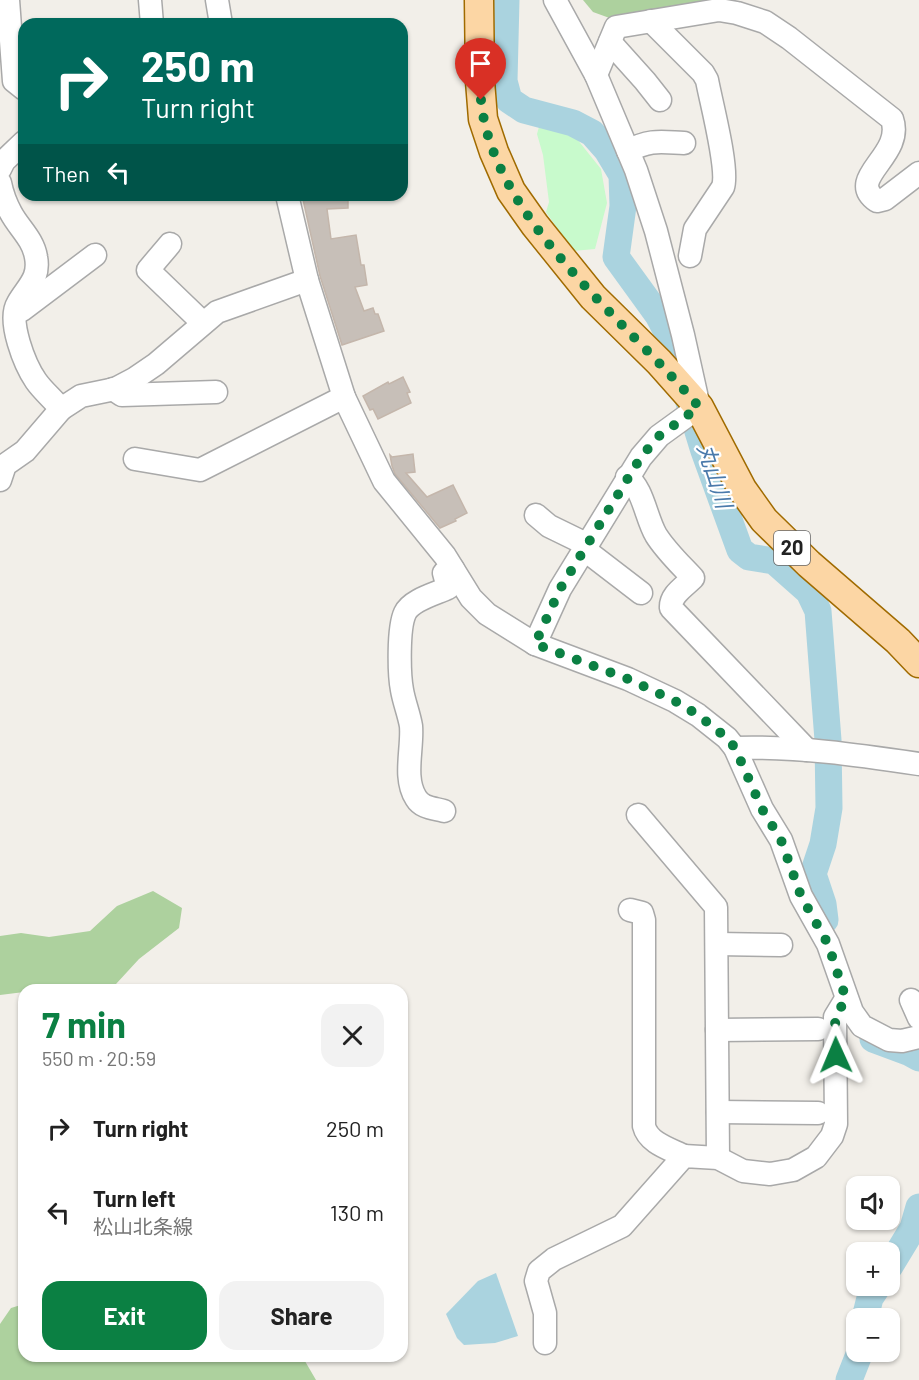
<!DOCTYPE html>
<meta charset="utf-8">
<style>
body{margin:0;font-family:Barlow,"Noto Sans JP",sans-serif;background:#f2f2f2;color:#222;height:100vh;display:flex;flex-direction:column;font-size:22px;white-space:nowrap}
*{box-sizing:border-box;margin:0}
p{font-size:20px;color:#767676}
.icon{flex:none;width:33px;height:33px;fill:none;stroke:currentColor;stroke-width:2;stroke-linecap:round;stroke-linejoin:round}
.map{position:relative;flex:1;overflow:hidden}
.panel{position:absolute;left:18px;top:984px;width:390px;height:378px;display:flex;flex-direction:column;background:#fff;border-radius:18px;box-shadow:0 2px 4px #0004}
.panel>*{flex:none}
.hud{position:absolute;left:18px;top:18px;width:390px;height:183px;border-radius:18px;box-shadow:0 2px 4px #0004;background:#00695c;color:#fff;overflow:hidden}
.tools{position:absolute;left:846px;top:1176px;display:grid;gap:12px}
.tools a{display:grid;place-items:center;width:54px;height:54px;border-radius:12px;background:#fff;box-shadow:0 2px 4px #0004;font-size:30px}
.pin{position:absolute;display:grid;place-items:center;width:51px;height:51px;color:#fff;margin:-62px -26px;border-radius:50% 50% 50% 0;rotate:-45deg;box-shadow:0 0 6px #0007}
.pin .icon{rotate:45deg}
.me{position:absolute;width:66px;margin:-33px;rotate:359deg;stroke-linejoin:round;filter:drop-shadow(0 0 4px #0008)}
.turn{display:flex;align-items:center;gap:21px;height:126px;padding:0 24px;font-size:27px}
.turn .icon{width:78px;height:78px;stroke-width:2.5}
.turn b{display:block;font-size:42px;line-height:51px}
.then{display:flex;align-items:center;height:57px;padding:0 24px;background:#0003;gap:12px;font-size:22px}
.round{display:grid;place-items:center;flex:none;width:63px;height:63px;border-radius:18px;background:#f2f2f2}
.headline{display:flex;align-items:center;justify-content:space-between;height:102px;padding:0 24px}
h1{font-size:36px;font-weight:700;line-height:45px;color:#0b8043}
.primary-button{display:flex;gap:12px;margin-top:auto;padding:12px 24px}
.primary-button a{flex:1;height:69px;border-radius:18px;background:#0b8043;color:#fff;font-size:24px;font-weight:700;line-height:69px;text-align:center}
.primary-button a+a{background:#f2f2f2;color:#222}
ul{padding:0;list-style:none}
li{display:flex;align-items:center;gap:18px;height:84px;padding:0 24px}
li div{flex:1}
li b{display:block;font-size:22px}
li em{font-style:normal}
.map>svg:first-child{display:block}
.forest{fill:#add19e}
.park{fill:#c8facc}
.water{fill:#aad3df}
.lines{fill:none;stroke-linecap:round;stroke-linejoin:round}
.river{stroke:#aad3df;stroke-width:27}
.building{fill:#c7bfb8;stroke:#c4b6ab;stroke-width:1.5}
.minor-casing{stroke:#a9a9a9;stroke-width:25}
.major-casing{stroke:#a06b00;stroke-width:31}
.minor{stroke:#fff;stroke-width:22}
.major{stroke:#fcd6a4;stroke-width:28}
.route{stroke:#0b8043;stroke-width:10;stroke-dasharray:0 18}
.labels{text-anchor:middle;stroke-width:4.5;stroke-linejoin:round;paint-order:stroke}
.shield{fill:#fff;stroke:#646464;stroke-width:1.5}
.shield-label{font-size:20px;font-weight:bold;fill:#222}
.water-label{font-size:22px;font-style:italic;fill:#4a7aab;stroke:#fff}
</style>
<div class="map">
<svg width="919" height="1380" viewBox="0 0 919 1380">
<rect width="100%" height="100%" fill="#f2efe9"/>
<g class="forest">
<polygon points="583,0 707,0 615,20 593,12"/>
<polygon points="153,891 182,908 179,928 139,959 116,984 101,990 24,990 24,992 0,995 0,936 21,933 49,937 90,931 117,906"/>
<path d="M24,1304V1356C61,1356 99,1366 135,1356H302L316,1380H0V1324L11,1308Z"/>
</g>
<polygon class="park" points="542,116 577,139 601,169 607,203 595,249 573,251 546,212 549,202 543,155 537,134"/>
<polygon class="water" points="496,1273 518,1336 495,1343 464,1345 457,1338 446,1314 478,1281"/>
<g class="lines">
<g class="river">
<polyline points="506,0 504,81 509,100 524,110 573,123 592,133 607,150 622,175 623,206 616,257 658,315 668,334 704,451 740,550 749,557 774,561 809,592 818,611 828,740 829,808 823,844 813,874 823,904 825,920"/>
<polyline points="873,1039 908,1052 919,1058"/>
<polyline points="890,1266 913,1228 919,1207"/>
<polyline points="865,1318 870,1298 878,1286"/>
<polyline points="849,1380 860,1352"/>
</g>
</g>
<g class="building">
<polygon points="302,195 348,195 348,208 327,209 331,239 356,235 361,265 364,265 367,285 355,287 364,311 373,308 375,314 378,314 384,331 342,345 320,276"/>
<polygon points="403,377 410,392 407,393 411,403 378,419 373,409 370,410 363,396 388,382 389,384"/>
<polygon points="413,454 415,472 406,473 427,497 453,485 467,513 455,519 456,521 440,528 395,474 392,466 390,455 392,457"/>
</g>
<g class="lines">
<g class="minor-casing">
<g id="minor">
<polyline points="8,0 14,81 24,89"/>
<polyline points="150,0 152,24"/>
<polyline points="217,0 221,24"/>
<path d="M651,21L703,73L707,80C711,102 729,169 723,187L695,229L690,256"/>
<polyline points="610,42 645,81 660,100"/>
<path d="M596,75L616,27L719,10L737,13L765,22L789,38L892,119C905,156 844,178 877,201L885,199L919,173"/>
<path d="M628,151C650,139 661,142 684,143"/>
<polyline points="0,169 4,161 24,142"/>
<path d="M0,183C2,193 6,204 11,213C19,228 33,239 36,257C40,278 28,286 18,303C7,321 25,365 36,381C43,391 53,399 61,409L81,396L115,389L134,379L156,364L217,312L307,280"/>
<polyline points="287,195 307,280 344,397 384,481 445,556 471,598 487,614 535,644 628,679 675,701 698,715 727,738 735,748 762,809 781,840 801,896 828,944 852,1012 862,1026 889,1040 902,1041 919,1037"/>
<polyline points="170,244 148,270 203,323"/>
<polyline points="22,310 95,255"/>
<polyline points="113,389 122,395 216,392"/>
<polyline points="135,459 200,470 344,397"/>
<path d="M627,477C643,488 646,518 656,535C666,551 681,565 693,578C684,587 670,595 671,608L807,750"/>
<polyline points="0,480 5,465 25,451 61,409"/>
<polyline points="536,515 549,526 588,545"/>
<polyline points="585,550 641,593"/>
<polyline points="535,644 560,589 641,457 659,436 699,407 683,335 656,231 636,170 596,75 555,0"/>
<path d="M735,748C797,746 858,755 919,764"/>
<path d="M444,811C433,808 422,808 416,798C403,778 413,748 411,726C409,714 404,702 402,690C399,674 398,628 405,613C411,600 435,594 448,588L444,573L453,569"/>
<polyline points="638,815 716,907 718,1158"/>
<path d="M630,910L642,913L644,920V1126C648,1143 670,1149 684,1156"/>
<polyline points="717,944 781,945"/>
<polyline points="911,1000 919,1018"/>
<polyline points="717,1030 818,1029"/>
<polyline points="718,1112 818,1113"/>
<polyline points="545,1343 545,1313 536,1281 539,1271 554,1259 622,1226 684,1156 718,1158 743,1171 770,1174 793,1170 816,1157 832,1136 836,1124 835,1017 846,999"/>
</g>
</g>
<g class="major-casing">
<polyline id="major" points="479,0 480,81 483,119 494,152 511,191 535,225 593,297 659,362 699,407 742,489 764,520 809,564 898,641 919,663"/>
</g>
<use href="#minor" class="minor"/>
<use href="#major" class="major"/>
</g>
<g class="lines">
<path class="route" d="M481,100C492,219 627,321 699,407L659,436L641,457L560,589L535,644L628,679L675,701L698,715L727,738L735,748L762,809L781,840L801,896L828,944L846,999L835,1017L836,1055"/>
</g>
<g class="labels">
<rect class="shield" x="774" y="531" width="36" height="34" rx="4.5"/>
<g class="shield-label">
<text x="792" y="555">20</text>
</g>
<g class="water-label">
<text transform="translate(715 476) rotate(72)" y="8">丸山川</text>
</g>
</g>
</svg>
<div class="tools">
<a><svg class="icon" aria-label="sound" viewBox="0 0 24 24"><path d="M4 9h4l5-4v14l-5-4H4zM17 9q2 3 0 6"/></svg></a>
<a>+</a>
<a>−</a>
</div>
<div class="pin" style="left:481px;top:100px;background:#d93025"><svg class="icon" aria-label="arrive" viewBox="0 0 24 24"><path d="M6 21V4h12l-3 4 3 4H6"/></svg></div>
<svg class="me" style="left:836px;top:1055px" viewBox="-20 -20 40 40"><path d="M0-17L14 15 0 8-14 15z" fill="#0b8043" stroke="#fff" stroke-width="4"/></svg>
<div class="hud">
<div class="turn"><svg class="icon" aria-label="right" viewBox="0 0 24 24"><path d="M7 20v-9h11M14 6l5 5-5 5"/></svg><div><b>250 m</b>Turn right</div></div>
<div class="then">Then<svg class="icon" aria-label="left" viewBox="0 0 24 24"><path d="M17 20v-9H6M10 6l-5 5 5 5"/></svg></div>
</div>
<section class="panel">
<div class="headline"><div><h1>7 min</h1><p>550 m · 20:59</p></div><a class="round"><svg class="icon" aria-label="close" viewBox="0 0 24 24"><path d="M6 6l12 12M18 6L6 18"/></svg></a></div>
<ul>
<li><svg class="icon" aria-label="right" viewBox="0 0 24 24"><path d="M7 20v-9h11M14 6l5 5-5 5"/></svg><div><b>Turn right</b></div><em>250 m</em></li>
<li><svg class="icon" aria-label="left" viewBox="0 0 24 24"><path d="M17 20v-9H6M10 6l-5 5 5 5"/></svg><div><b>Turn left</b><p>松山北条線</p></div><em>130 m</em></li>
</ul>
<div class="primary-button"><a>Exit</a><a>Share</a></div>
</section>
</div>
